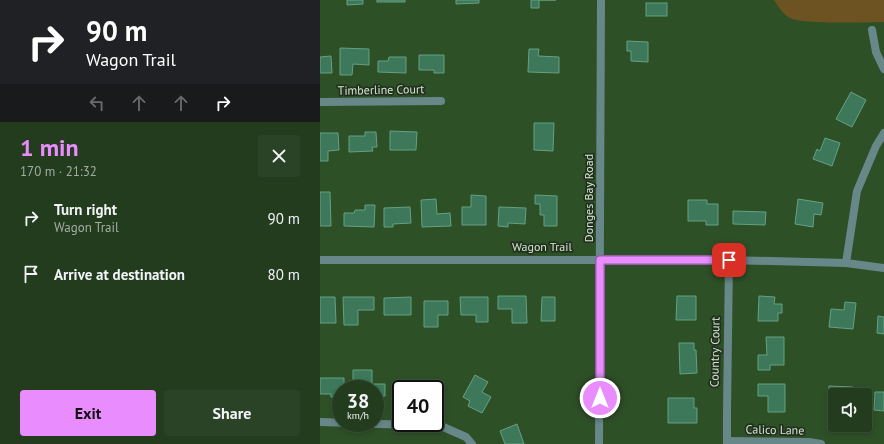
<!DOCTYPE html>
<meta charset="utf-8">
<style>
body{margin:0;font-family:"PT Sans",sans-serif;background:#2a4326;color:#f1f3f6;height:100vh;display:flex;flex-direction:column;font-size:15px;white-space:nowrap}
*{box-sizing:border-box;margin:0}
p{font-size:13px;color:#a2ada4}
.icon{flex:none;width:22px;height:22px;fill:none;stroke:currentColor;stroke-width:2;stroke-linecap:round;stroke-linejoin:round}
.map{position:relative;flex:1;overflow:hidden}
.panel{display:flex;flex-direction:column;background:#223c1d;width:320px}
.panel>*{flex:none}
.hud{background:#202124;color:#fff;overflow:hidden}
.controls{position:absolute;left:508px;top:388px;display:grid;gap:8px}
.controls a{display:grid;place-items:center;width:44px;height:44px;border-radius:4px;background:#223c1d;box-shadow:0 2px 6px #0003,0 0 0 1px #3f563b;font-size:20px}
.speed{position:absolute;left:12px;top:380px;display:flex;gap:8px;font-size:20px;font-weight:700;text-align:center}
.speed>*{display:grid;place-content:center;width:52px;height:52px;border-radius:50%;background:#223c1d;box-shadow:0 2px 6px #0003,0 0 0 1px #3f563b;line-height:1}
.speed small{font-size:10px;font-weight:400}
.speed .limit{border:2px solid #111;border-radius:6px;background:#fff;color:#111}
.pin{position:absolute;display:grid;place-items:center;width:34px;height:34px;color:#fff;margin:-17px;border-radius:8px;box-shadow:0 2px 6px #0006}
.me{position:absolute;width:44px;margin:-22px;rotate:0deg;stroke-linejoin:round;filter:drop-shadow(0 0 3px #0008)}
.turn{display:flex;align-items:center;gap:14px;height:84px;padding:0 20px;font-size:18px}
.turn .icon{width:52px;height:52px;stroke-width:2.5}
.turn b{display:block;font-size:28px;line-height:34px}
.lanes{display:flex;align-items:center;height:38px;padding:0 20px;background:#0003;justify-content:center;gap:20px;direction:ltr}
.lanes .off{opacity:.35}
.round{display:grid;place-items:center;flex:none;width:42px;height:42px;border-radius:4px;background:#2a4326}
.overview{display:flex;align-items:center;justify-content:space-between;height:68px;padding:0 20px}
h1{font-size:24px;font-weight:700;line-height:30px;color:#e98dfe}
.action{display:flex;gap:8px;margin-top:auto;padding:8px 20px}
.action a{flex:1;height:46px;border-radius:4px;background:#e98dfe;color:#111;font-size:16px;font-weight:700;line-height:46px;text-align:center}
.action a+a{background:#2a4326;color:#f1f3f6}
ul{padding:0;list-style:none}
li{display:flex;align-items:center;gap:12px;height:56px;padding:0 20px}
li div{flex:1}
li b{display:block;font-size:15px}
li em{font-style:normal}
main{display:flex;flex:1;min-height:0}
.map>svg:first-child{display:block}
.green{fill:#6d5321}
.building{fill:#3d785b;stroke:#65a181}
.lines{fill:none;stroke-linecap:round;stroke-linejoin:round}
.minor{stroke:#688789;stroke-width:8}
.tertiary{stroke:#688789;stroke-width:8}
.route-casing{stroke:#975ca5;stroke-width:10}
.route{stroke:#e98dfe;stroke-width:7}
.labels{text-anchor:middle;stroke-width:3.5;stroke-linejoin:round;paint-order:stroke}
.street-label{font-size:12px;fill:#d1e5cd;stroke:#22311f}
</style>
<main>
<section class="panel">
<div class="hud">
<div class="turn"><svg class="icon" aria-label="right" viewBox="0 0 24 24"><path d="M7 20v-9h11M14 6l5 5-5 5"/></svg><div><b>90 m</b>Wagon Trail</div></div>
<div class="lanes"><svg class="icon off" aria-label="left" viewBox="0 0 24 24"><path d="M17 20v-9H6M10 6l-5 5 5 5"/></svg><svg class="icon off" aria-label="ahead" viewBox="0 0 24 24"><path d="M12 20V5M6 11l6-6 6 6"/></svg><svg class="icon off" aria-label="ahead" viewBox="0 0 24 24"><path d="M12 20V5M6 11l6-6 6 6"/></svg><svg class="icon" aria-label="right" viewBox="0 0 24 24"><path d="M7 20v-9h11M14 6l5 5-5 5"/></svg></div>
</div>
<div class="overview"><div><h1>1 min</h1><p>170 m · 21:32</p></div><a class="round"><svg class="icon" aria-label="close" viewBox="0 0 24 24"><path d="M6 6l12 12M18 6L6 18"/></svg></a></div>
<ul>
<li><svg class="icon" aria-label="right" viewBox="0 0 24 24"><path d="M7 20v-9h11M14 6l5 5-5 5"/></svg><div><b>Turn right</b><p>Wagon Trail</p></div><em>90 m</em></li>
<li><svg class="icon" aria-label="arrive" viewBox="0 0 24 24"><path d="M6 21V4h12l-3 4 3 4H6"/></svg><div><b>Arrive at destination</b></div><em>80 m</em></li>
</ul>
<div class="action"><a>Exit</a><a>Share</a></div>
</section>
<div class="map">
<svg width="564" height="444" viewBox="0 0 564 444">
<rect width="100%" height="100%" fill="#2e5027"/>
<path class="green" d="M454,0H564V22C547,22 478,25 468,17C462,13 458,6 454,0Z"/>
<g class="building">
<polygon points="27,0 43,0 43,4 27,5"/>
<rect x="57" y="0" width="28" height="2"/>
<polygon points="136,0 159,0 159,3 136,4"/>
<polygon points="211,0 236,0 219,0 219,8 211,8"/>
<rect x="326" y="3" width="21" height="13"/>
<polygon points="307,41 328,42 328,62 311,61 311,51 307,51"/>
<polygon points="20,48 49,49 49,65 33,64 32,75 20,75"/>
<polygon points="209,49 219,49 218,56 239,57 239,73 208,72"/>
<polygon points="99,55 124,55 124,73 114,73 114,70 99,70"/>
<polygon points="11,56 12,73 0,73 0,57"/>
<polygon points="69,57 86,57 86,73 58,72 58,61 68,61"/>
<polygon points="531,92 546,100 532,127 516,119"/>
<polygon points="214,123 234,123 233,151 214,150"/>
<polygon points="70,131 97,132 96,150 70,150"/>
<polygon points="45,132 56,132 57,147 52,147 53,151 29,152 29,136 45,136"/>
<polygon points="0,133 18,133 19,150 8,151 8,161 0,161"/>
<polygon points="505,138 520,143 512,166 493,159 497,149 500,151"/>
<polygon points="0,192 10,192 11,226 0,226"/>
<polygon points="151,195 166,196 166,225 142,225 142,207 151,207"/>
<polygon points="215,195 237,196 237,226 224,226 224,215 220,215 220,204 215,204"/>
<polygon points="116,199 117,214 130,213 131,226 102,227 101,200"/>
<polygon points="478,199 503,203 501,215 494,214 493,227 475,224"/>
<polygon points="368,200 387,200 387,204 398,204 398,225 386,225 386,221 368,221"/>
<polygon points="45,205 55,205 54,227 24,226 24,213 34,213 35,210 45,210"/>
<polygon points="90,207 91,223 73,224 73,227 64,227 64,208"/>
<polygon points="179,207 206,208 205,224 188,223 188,227 178,226"/>
<polygon points="413,211 446,212 445,225 413,224"/>
<polygon points="178,296 206,296 207,323 192,323 192,309 178,309"/>
<polygon points="357,296 376,296 376,320 356,320"/>
<polygon points="439,296 455,297 454,304 462,304 462,313 458,313 458,321 438,321"/>
<polygon points="0,297 15,297 16,323 0,323"/>
<polygon points="23,297 54,297 54,310 38,310 38,325 24,325"/>
<polygon points="91,297 91,315 64,315 64,298"/>
<polygon points="140,297 168,297 168,322 156,322 156,315 141,315"/>
<polygon points="222,297 235,297 235,321 221,321"/>
<polygon points="104,301 128,301 128,315 118,315 118,327 104,327"/>
<polygon points="525,302 536,303 533,329 509,327 511,309 524,310"/>
<polygon points="558,316 564,317 564,334 557,333"/>
<polygon points="446,337 464,337 464,365 450,365 450,370 438,370 438,355 447,355"/>
<polygon points="359,343 374,343 374,350 376,350 377,373 360,374"/>
<polygon points="33,370 52,370 52,384 65,384 65,396 55,396 55,389 33,389"/>
<polygon points="155,375 168,382 162,392 171,397 162,413 148,406 150,401 143,397"/>
<polygon points="0,378 24,378 24,389 21,389 21,397 11,397 11,394 0,394"/>
<polygon points="76,382 113,383 112,389 81,389 81,397 76,397"/>
<polygon points="438,384 465,384 465,412 448,412 448,396 438,396"/>
<polygon points="509,386 533,387 533,395 515,395 515,405 508,404"/>
<polygon points="555,392 564,392 564,411 554,410"/>
<polygon points="348,398 374,398 374,408 377,408 377,423 348,423"/>
<polygon points="197,424 204,444 185,444 180,431"/>
</g>
<g class="lines">
<g class="minor">
<polyline points="552,30 556,52 564,69"/>
<polyline points="0,102 121,101"/>
<polyline points="0,260 409,260 526,263 564,268"/>
<polyline points="526,263 537,191 556,146 564,133"/>
<polyline points="0,422 121,426 146,437 152,444"/>
<polyline points="408,441 489,442 501,444"/>
<polyline points="407,444 407,412 409,260"/>
</g>
<polyline class="tertiary" points="279,444 281,0"/>
</g>
<g class="lines">
<g class="route-casing">
<polyline id="route" points="280,398 280,260 409,260"/>
</g>
<use href="#route" class="route"/>
</g>
<g class="labels">
<g class="street-label">
<text transform="translate(61 90) rotate(-1)" y="4">Timberline Court</text>
<text transform="translate(269 198) rotate(-90)" y="4">Donges Bay Road</text>
<text x="222" y="251">Wagon Trail</text>
<text transform="translate(395 352) rotate(-89)" y="4">Country Court</text>
<text transform="translate(455 430) rotate(1)" y="4">Calico Lane</text>
</g>
</g>
</svg>
<div class="controls">
<a><svg class="icon" aria-label="sound" viewBox="0 0 24 24"><path d="M4 9h4l5-4v14l-5-4H4zM17 9q2 3 0 6"/></svg></a>
</div>
<div class="speed"><div>38<small>km/h</small></div><div class="limit">40</div></div>
<div class="pin" style="left:409px;top:260px;background:#d93025"><svg class="icon" aria-label="arrive" viewBox="0 0 24 24"><path d="M6 21V4h12l-3 4 3 4H6"/></svg></div>
<svg class="me" style="left:280px;top:398px" viewBox="-20 -20 40 40"><circle r="17" fill="#e98dfe" stroke="#fff" stroke-width="3"/><path d="M0-11L8 9 0 5-8 9z" fill="#fff"/></svg>
</div>
</main>
